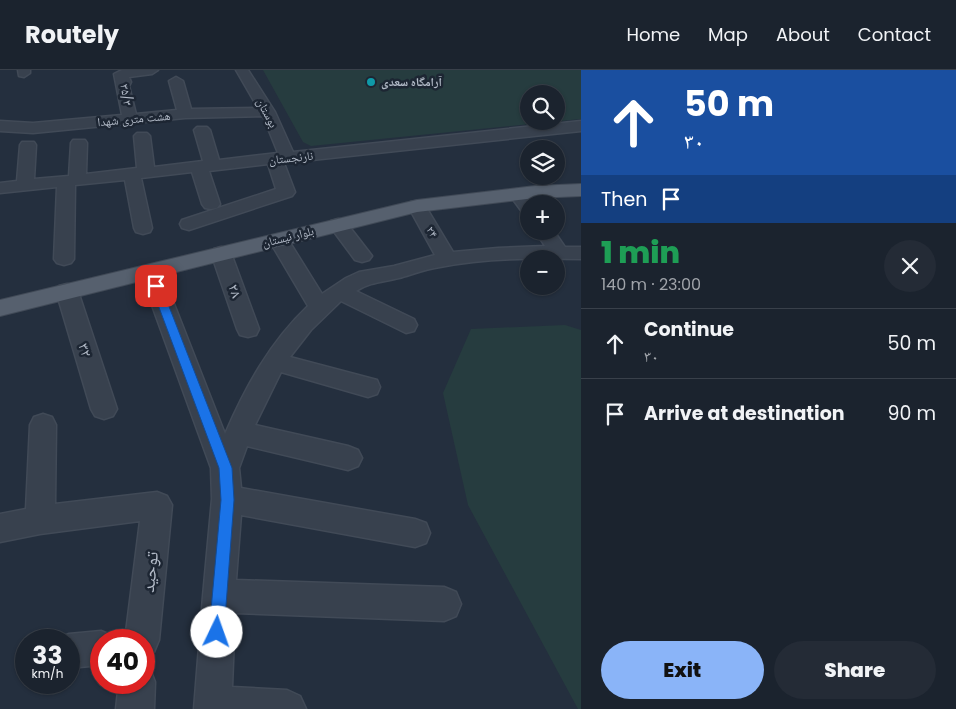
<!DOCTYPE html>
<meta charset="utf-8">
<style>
body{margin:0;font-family:Poppins,"Noto Naskh Arabic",sans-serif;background:#242b36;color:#f1f3f6;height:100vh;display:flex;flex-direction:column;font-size:19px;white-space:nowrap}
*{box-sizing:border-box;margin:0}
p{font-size:16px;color:#a0a4aa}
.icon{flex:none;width:28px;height:28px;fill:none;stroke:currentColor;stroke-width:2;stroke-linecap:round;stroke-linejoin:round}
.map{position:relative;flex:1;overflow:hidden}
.panel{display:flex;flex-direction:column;background:#1b232e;width:375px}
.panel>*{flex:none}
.banner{background:#1a4fa0;color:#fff;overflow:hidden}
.tools{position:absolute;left:520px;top:15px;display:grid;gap:10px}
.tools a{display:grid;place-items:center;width:45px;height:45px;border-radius:50%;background:#1b232e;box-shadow:0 1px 4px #0004,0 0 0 1px #39404a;font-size:25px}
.speed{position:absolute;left:15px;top:559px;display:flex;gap:10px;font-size:25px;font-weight:700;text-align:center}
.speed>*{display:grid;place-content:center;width:65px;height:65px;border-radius:50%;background:#1b232e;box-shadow:0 1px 4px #0004,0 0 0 1px #39404a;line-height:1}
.speed small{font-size:12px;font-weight:400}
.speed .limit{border:8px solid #d22;background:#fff;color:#111}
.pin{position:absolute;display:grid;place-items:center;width:42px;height:42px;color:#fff;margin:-21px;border-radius:10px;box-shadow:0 2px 8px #0006}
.me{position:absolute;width:55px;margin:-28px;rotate:3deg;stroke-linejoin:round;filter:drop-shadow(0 0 4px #0008)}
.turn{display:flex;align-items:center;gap:18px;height:105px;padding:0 20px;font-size:22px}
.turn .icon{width:65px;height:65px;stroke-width:2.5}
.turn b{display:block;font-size:35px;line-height:42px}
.then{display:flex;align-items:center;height:48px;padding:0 20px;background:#0003;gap:10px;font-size:19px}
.round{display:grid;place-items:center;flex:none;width:52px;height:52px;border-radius:26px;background:#242b36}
.headline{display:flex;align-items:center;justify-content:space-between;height:85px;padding:0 20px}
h1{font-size:30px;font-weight:800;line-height:38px;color:#1e9e55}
.cta{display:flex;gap:10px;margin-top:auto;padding:10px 20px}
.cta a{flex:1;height:58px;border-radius:30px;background:#8ab4f8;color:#111;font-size:20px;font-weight:800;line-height:58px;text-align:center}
.cta a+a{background:#242b36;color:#f1f3f6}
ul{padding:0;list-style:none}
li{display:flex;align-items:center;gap:15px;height:70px;padding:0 20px;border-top:1px solid #39404a}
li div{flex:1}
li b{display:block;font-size:19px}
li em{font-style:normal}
header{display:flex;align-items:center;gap:30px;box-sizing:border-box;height:70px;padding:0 25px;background:#1b232e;border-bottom:1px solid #39404a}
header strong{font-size:24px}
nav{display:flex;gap:28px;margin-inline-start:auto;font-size:18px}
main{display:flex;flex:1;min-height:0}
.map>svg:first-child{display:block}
.green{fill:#263c3f;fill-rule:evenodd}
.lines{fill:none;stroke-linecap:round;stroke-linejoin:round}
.minor-casing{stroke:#414a57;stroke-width:3}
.major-casing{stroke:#414a57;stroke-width:2}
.minor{fill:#38414e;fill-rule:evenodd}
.major{fill:#56606e;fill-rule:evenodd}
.route{fill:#1a73e8;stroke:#114b97}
.culture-dot{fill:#0f9aa8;stroke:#1d2633;stroke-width:2}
.labels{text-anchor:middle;stroke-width:5;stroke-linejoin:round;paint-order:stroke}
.far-poi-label{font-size:12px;font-weight:bold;fill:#b4bcc9;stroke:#1d2633;text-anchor:start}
.far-street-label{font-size:12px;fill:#b4bcc9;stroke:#1d2633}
.street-label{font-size:15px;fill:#b4bcc9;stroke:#1d2633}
.near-street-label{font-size:18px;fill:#b4bcc9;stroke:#1d2633}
</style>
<header>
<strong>Routely</strong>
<nav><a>Home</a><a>Map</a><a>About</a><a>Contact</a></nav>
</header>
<main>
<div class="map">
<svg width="581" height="639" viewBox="0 0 581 639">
<rect width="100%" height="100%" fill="#242f3e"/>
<g class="green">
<path d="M263,0H581V49L311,76L303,72ZM529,24H556V51H529Z"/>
<polygon points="565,255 581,260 581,639 578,639 468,435 443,323 471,259"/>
</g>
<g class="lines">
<g class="minor-casing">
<g id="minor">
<polygon points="18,0 30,0 30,3 24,7 19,6"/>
<polygon points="122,0 158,0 152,4 129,7 131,12 129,16 136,44 177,40 169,11 176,7 183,11 191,39 258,38 236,0 248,0 275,42 293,82 581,51 581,61 284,93 295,122 292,126 189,160 182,158 180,154 182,150 276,119 268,94 209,101 220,134 217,138 211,139 205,138 202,134 192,102 141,108 152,158 150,162 143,164 136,162 134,158 125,110 75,115 74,189 71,193 64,195 57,193 54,189 57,117 0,123 0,113 17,111 20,75 22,72 34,72 36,75 34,109 69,106 71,73 73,70 85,70 87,73 86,104 137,98 134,66 137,63 147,63 150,66 154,97 203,91 194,60 197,57 207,57 210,60 219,90 278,83 263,46 185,48 33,63 0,61 0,51 33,53 122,45 114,4"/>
<polygon points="518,119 524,120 534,134 529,134 529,144 523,143 509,124 512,120"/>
<path d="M417,131L423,132L453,182L498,178L545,176L535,161H554L565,177H581V189C534,188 486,188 440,197C426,199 413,204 399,208C383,212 370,212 356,221L414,249L417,255L414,261L406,263L341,231L311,260L290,287L377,310L380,317L377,324L368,327L281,302L255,355L348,376L358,380L362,388L358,396L348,400L247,376L239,398L241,418L415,449L426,453L430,463L426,473L415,477L241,445L236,510L444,517L456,522L461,534L456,546L444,551L235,543L232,617L287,620L300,626L306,639H194L203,526L212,429L211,398L145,216L149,211L156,209L163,211L167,216L225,364C246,316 270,272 308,236L272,175L275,171L282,169L289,171L322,224L346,208L359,202L394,196L435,185L408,136L411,132Z"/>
<polygon points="338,149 345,151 369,182 372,186 369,190 362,192 355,190 329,155 331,151"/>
<polygon points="221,177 228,179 231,183 259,259 256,265 248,267 240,265 237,259 211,183 214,179"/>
<polygon points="67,214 75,216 78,221 117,339 113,346 104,349 95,346 91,339 56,221 59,216"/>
<polygon points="43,344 52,347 56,355 55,434 157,422 167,426 172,435 159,570 154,582 144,587 144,570 125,570 140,451 40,464 0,472 0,444 26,439 30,355 34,347"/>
<polygon points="101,561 113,566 115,570 101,570 101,595 69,598 69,570 57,569 69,564"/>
<polygon points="144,597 150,599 155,612 154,639 116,639 119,612 144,612"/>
</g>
</g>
<g class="major-casing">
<polygon id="major" points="581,114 581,126 535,128 417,142 0,246 0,230 417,130 535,116"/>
</g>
<use href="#minor" class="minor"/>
<use href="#major" class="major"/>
</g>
<polygon class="route" points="156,213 161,216 232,398 234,430 224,562 222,568 217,570 211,568 209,562 221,430 219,398 151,216"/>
<circle class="culture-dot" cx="371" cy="12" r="5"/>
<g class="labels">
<g class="far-poi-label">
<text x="381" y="16">آرامگاه سعدی</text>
</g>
<g class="far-street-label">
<text transform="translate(126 25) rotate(81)" y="4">۳۵/۳</text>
<text transform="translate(267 43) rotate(62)" y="4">بوستان</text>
<text transform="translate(134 49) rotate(-5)" y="4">هشت متری شهدا</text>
<text transform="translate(291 88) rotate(-6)" y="4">نارنجستان</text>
<text transform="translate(432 162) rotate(60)" y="4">۲۴</text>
<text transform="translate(288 167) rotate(-14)" y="4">بلوار نیستان</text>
</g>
<g class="street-label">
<text transform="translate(235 221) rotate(71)" y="5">۲۸</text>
<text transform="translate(85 280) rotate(73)" y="5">۳۲</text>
</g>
<g class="near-street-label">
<text transform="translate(150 502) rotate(-84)" y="6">توحید</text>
</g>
</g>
</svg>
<div class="tools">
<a><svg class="icon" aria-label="search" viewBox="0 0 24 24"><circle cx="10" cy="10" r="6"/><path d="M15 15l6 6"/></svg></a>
<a><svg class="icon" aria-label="layers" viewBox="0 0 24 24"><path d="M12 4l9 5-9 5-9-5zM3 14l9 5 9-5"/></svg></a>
<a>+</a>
<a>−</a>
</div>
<div class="speed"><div>33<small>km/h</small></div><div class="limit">40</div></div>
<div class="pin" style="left:156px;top:216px;background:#d93025"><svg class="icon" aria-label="arrive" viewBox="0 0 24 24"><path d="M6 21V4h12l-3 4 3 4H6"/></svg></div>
<svg class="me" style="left:217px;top:562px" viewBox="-20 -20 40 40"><circle r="19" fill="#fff"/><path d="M0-13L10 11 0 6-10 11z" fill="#1a73e8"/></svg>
</div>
<section class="panel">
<div class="banner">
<div class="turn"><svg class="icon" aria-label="ahead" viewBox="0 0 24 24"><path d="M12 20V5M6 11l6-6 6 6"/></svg><div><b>50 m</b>۳۰</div></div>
<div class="then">Then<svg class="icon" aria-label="arrive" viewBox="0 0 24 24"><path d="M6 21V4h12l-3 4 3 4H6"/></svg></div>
</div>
<div class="headline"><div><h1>1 min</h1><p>140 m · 23:00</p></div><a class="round"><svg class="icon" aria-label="close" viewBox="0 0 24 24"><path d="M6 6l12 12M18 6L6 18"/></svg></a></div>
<ul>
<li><svg class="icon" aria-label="ahead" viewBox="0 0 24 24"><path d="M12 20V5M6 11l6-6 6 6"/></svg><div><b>Continue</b><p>۳۰</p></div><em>50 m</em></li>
<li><svg class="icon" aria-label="arrive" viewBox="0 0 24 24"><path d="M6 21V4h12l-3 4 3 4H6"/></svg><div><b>Arrive at destination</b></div><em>90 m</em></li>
</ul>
<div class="cta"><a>Exit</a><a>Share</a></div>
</section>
</main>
